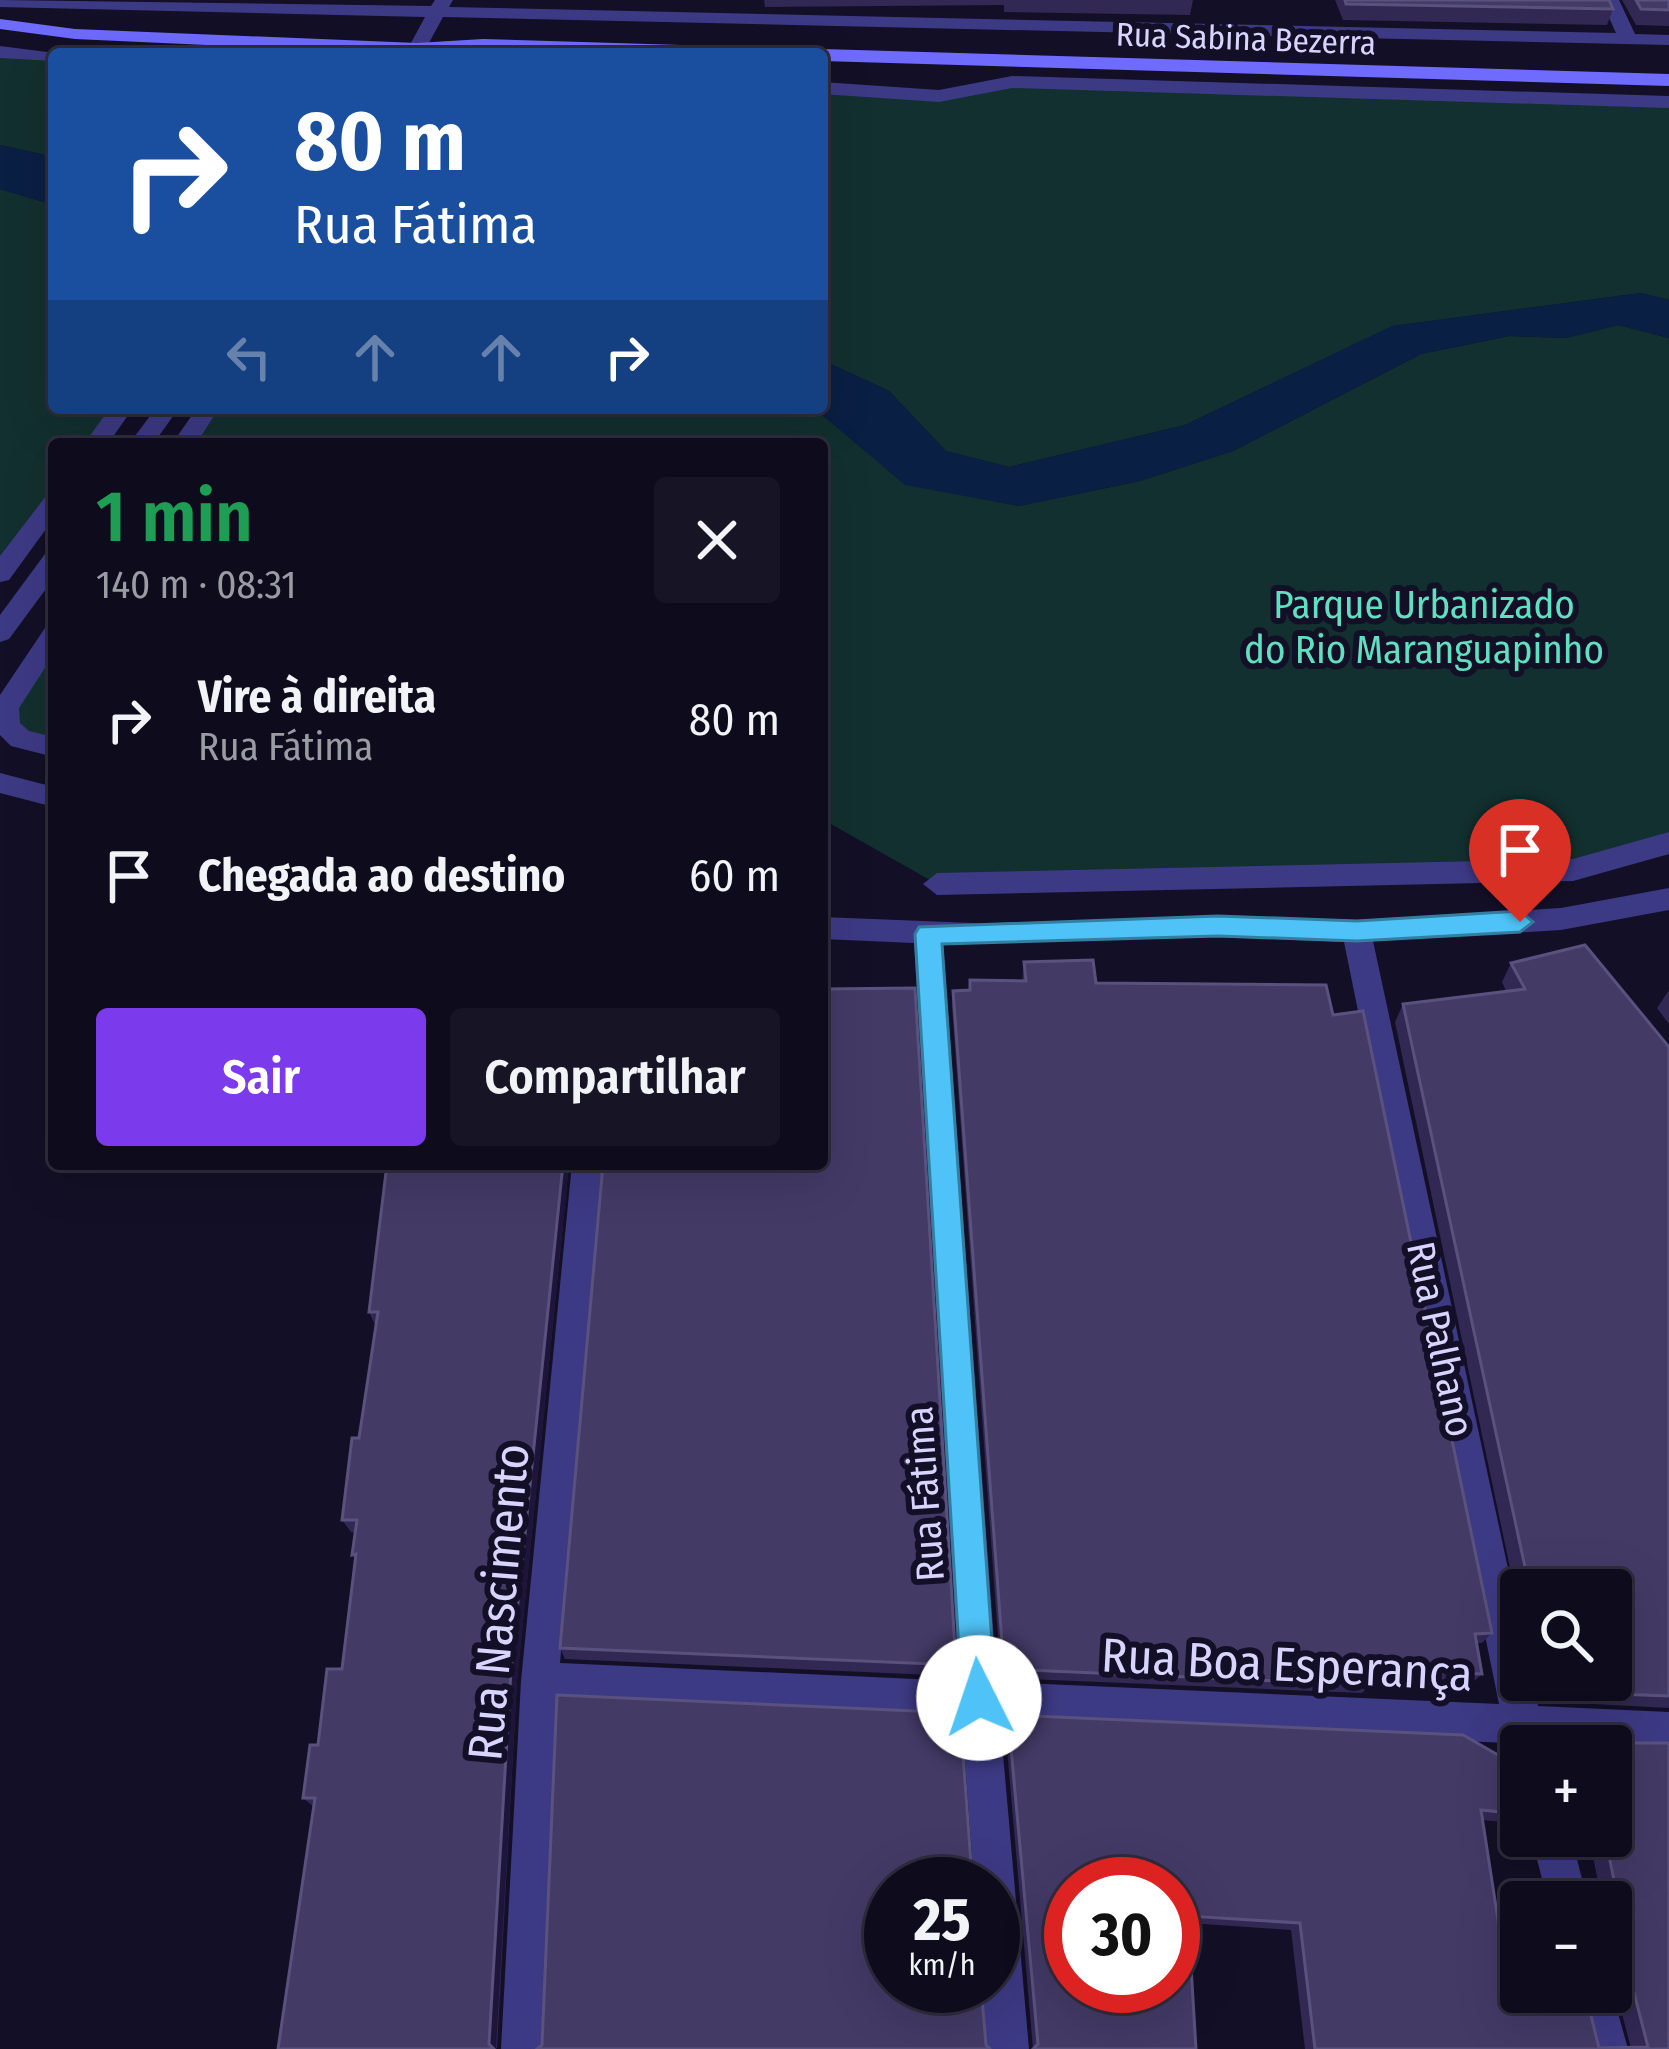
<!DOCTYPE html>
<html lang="pt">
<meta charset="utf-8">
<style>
body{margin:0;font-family:"Fira Sans Condensed",sans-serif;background:#171425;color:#f1f3f6;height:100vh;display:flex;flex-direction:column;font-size:45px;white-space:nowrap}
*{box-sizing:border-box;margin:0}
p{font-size:39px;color:#9b9ba3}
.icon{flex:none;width:66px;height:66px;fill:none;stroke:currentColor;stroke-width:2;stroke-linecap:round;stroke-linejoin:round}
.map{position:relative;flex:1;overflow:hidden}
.details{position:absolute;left:48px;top:438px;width:780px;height:732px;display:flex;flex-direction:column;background:#0e0b1c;border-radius:12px;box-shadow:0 12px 48px #0002,0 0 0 3px #2e2b3b}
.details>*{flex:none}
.banner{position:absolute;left:48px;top:48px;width:780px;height:366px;border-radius:12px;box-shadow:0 12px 48px #0002,0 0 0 3px #2e2b3b;background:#1a4fa0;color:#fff;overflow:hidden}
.fabs{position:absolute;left:1500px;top:1569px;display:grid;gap:24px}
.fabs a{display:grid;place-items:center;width:132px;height:132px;border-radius:12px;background:#0e0b1c;box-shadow:0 12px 48px #0002,0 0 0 3px #2e2b3b;font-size:60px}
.speed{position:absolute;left:864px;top:1857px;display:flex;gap:24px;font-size:60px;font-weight:700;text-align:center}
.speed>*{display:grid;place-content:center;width:156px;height:156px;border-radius:50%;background:#0e0b1c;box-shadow:0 12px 48px #0002,0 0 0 3px #2e2b3b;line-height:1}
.speed small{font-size:30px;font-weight:400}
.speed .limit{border:18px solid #d22;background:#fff;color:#111}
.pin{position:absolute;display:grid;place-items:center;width:102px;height:102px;color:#fff;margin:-123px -51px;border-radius:50% 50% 50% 0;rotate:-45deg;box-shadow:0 0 12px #0007}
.pin .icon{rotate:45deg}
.me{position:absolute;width:132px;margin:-66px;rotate:356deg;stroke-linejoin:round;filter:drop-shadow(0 0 9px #0008)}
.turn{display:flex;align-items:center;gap:42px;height:252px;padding:0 48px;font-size:54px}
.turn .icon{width:156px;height:156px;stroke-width:2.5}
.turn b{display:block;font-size:84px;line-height:102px}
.lanes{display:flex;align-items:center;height:114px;padding:0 48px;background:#0003;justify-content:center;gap:60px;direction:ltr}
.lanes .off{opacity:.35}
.round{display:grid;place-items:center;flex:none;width:126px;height:126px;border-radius:12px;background:#171425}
.head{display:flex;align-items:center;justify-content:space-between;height:204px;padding:0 48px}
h1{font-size:72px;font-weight:600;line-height:90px;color:#1e9e55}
.primary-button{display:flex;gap:24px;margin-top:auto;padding:24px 48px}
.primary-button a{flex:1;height:138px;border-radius:12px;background:#7c3aed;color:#fff;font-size:48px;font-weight:600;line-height:138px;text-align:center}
.primary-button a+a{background:#171425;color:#f1f3f6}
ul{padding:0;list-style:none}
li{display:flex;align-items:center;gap:36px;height:156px;padding:0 48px}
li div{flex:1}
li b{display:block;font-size:45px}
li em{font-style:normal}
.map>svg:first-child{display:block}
.green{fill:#12302f}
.water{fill:#0a1f44}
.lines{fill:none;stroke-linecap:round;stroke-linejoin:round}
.pedestrian{fill:#3d3a85;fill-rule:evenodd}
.minor{fill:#3d3a85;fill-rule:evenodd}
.secondary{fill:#6f6bff;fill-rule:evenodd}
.wall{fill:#312854}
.shaded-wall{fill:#1d163a}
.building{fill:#433a66;stroke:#5a527e;stroke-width:3;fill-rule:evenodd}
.route{fill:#4fc3f7;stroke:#337fa1;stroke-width:3}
.labels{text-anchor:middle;stroke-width:12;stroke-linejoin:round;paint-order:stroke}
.far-street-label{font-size:33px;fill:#d9d4ff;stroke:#130f26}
.park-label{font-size:39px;fill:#5fe0c0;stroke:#130f26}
.street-label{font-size:39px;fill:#d9d4ff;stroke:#130f26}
.near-street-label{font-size:48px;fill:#d9d4ff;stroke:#130f26}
</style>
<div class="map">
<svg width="1669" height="2049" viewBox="0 0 1669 2049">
<rect width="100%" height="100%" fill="#130f26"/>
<g class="green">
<polygon points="0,52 54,55 54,157 0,145"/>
<polygon points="1012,82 1669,102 1669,300 1641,293 1393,326 1185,425 1009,467 946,451 889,391 822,360 822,88 939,96"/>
<polygon points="0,189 54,205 54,408 122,408 96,444 54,444 54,501 0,574"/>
<polygon points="1618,325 1669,338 1669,843 1573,870 937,884 822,819 822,444 184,444 208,408 814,408 905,484 1019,506 1140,481 1233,451 1421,354 1509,336 1566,338"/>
<polygon points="54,634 54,747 7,726"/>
</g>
<g class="water">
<polygon points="0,145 54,157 54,205 0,189"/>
<polygon points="1641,293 1669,300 1669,338 1618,325 1566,338 1509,336 1421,354 1233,451 1140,481 1019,506 905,485 814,408 822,408 822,360 889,391 946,451 1009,467 1185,425 1392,326"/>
</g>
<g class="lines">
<g class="pedestrian">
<polygon points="0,46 63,54 54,54 54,61 0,58"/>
<polygon points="1012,76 1669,96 1669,108 1012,88 939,102 822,94 822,82 939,90"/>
<polygon points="110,408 133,408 108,444 84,444"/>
<polygon points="197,408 219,408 196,444 172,444"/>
<polygon points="54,493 54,518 9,580 0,582 0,556 46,496"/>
<polygon points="54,625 54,654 19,708 20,723 29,731 54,737 54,757 11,746 0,735 0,695 45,628"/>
<polygon points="1669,832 1669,854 1573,881 937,895 923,884 937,873 1573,859"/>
</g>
<g class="minor">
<polygon points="0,0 431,6 435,0 453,0 449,7 1616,33 1601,0 1619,0 1635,34 1669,35 1669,45 443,17 423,54 405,54 425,17 0,7"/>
<polygon points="156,408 179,408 153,444 129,444"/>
<polygon points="54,552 54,578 9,639 0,642 0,615 45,554"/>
<polygon points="0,773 54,787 54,807 0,793"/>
<path d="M1669,888V910L1561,930L1373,941L1521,1629V1680H1532L1538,1706L1669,1712V1750L1521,1746V1763L1513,1760L1507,1743L1000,1720L1029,2049H987L982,1986H993V1884H974L962,1719L558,1701L543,2049H501L521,1681L572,1164H604L560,1663L959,1681L914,943L822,939V917L998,924L1218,915L1356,920L1561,908ZM1218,937L1344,942L1499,1704L997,1682L943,944Z"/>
<polygon points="1531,1836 1571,1836 1588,1902 1548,1902"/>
<polygon points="1611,1988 1628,2049 1586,2049 1571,1992 1611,1992"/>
</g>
<g class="secondary">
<polygon points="0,19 75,29 417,43 483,39 781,48 790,54 405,54 75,39 0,29"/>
<polygon points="822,49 1669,74 1669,86 822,61 822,54 813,54"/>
</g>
</g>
<g class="wall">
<polygon points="764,0 1193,0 1190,15 1004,12 1004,5 765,7"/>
<polygon points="1335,0 1609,0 1613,9 1607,25 1343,20"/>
<polygon points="1622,0 1669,0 1669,26 1636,25"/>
<polygon points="1024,962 1096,983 1492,1633 1482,1643 1476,1643 1482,1674 1472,1683 1360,1679 1370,1685 1362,1693 1001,1678 952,1006 953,991 969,990 970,980 1022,981"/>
<polygon points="1511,963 1669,1047 1669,1708 1575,1703 1569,1680 1611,1680 1611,1590 1521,1590 1521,1620 1395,1022 1403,1004 1506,991 1502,982"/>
<polygon points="1669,990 1669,1024 1657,1008"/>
<polygon points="387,1164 569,1164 517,1681 497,2049 314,1807 303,1798 342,1669 356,1560 352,1555 355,1533 351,1532 342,1520 359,1438 376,1327 369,1312"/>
<polygon points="560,1648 956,1665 954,1676 565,1659"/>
<polygon points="1008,1715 1521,1768 1521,1824 1483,1820 1502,1946 1599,2048 1631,2048 1615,1987 1611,1987 1611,1957 1613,1957 1611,1902 1602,1902 1589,1836 1611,1836 1611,1746 1596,1746 1601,1743 1669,1743 1669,2049 1305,2049 1291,1930 1188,1923 1033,2049 1005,1725"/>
</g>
<polygon class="shaded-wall" points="563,1164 569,1164 517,1681 496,2049 494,2049 489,2044 511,1670"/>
<g class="building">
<polygon points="1345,0 1609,0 1613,9 1346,4"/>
<polygon points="1636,0 1669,0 1669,10 1641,9"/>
<polygon points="1585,945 1669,1047 1669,1696 1589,1693 1585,1680 1611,1680 1611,1590 1530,1590 1403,1004 1525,989 1511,963"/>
<polygon points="1093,960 1096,983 1326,985 1333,1015 1363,1011 1492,1633 1475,1634 1482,1674 1342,1669 1370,1685 1004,1669 953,991 970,990 970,980 1026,981 1024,962"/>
<polygon points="915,988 956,1665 560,1648 603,1164 822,1164 822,989"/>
<polygon points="387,1164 563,1164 511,1670 489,2044 494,2049 278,2049 315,1798 303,1798 310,1745 318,1745 327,1669 342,1669 356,1554 352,1555 357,1520 342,1520 352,1438 359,1438 378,1312 369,1312"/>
<polygon points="557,1695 960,1713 972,1877 992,1881 992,1884 891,1884 891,1986 981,1986 986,2045 990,2049 537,2049 542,2045"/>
<path d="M1008,1715L1463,1735L1521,1768V1814L1481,1810L1502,1946L1521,1948V1992H1585L1599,2048L1648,2047L1631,1981L1611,1982V1957L1630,1959L1605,1836H1611V1819L1621,1825L1611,1784V1746H1602L1601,1743H1669V2049H1315L1300,1923L1188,1916L1196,2049H1033L1038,2044ZM1071,1884H1173V1986H1071Z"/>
</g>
<polygon class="route" points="1520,911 1533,922 1520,932 1357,941 1218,936 942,944 996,1698 991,1710 979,1715 967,1710 962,1698 915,934 919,927 1218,916 1357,921"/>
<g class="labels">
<g class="far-street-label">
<text transform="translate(1246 38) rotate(2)" y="12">Rua Sabina Bezerra</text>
</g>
<g class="park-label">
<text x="1424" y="618">Parque Urbanizado<tspan x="1424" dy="45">do Rio Maranguapinho</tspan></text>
</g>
<g class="street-label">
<text transform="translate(1441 1339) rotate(78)" y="14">Rua Palhano</text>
<text transform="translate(924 1494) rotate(-94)" y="14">Rua Fátima</text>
</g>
<g class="near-street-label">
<text transform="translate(498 1602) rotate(-85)" y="17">Rua Nascimento</text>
<text transform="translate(1287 1664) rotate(3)" y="17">Rua Boa Esperança</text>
</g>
</g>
</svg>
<div class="fabs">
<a><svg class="icon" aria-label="search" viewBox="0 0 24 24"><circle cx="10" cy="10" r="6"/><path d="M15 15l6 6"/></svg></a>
<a>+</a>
<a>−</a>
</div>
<div class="speed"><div>25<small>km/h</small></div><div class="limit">30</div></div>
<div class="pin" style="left:1520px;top:922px;background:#d93025"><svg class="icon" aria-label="arrive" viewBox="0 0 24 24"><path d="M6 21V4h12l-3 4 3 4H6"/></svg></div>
<svg class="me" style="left:979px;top:1698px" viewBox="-20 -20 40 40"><circle r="19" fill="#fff"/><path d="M0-13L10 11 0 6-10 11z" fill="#4fc3f7"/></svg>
<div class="banner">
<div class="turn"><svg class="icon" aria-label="right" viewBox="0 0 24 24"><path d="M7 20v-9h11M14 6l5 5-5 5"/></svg><div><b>80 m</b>Rua Fátima</div></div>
<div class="lanes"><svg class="icon off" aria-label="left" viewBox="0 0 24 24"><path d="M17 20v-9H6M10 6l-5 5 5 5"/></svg><svg class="icon off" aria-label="ahead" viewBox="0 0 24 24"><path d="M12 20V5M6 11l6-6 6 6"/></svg><svg class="icon off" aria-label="ahead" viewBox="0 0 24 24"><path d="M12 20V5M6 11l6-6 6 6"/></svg><svg class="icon" aria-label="right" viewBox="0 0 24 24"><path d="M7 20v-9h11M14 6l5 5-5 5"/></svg></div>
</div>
<section class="details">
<div class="head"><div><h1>1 min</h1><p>140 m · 08:31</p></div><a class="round"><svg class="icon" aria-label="close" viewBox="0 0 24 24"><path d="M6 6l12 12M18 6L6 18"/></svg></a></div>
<ul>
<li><svg class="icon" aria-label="right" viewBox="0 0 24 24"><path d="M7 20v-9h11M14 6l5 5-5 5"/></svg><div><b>Vire à direita</b><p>Rua Fátima</p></div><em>80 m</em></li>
<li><svg class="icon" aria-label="arrive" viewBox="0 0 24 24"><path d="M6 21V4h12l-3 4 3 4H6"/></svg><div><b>Chegada ao destino</b></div><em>60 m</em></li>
</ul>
<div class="primary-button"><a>Sair</a><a>Compartilhar</a></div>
</section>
</div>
